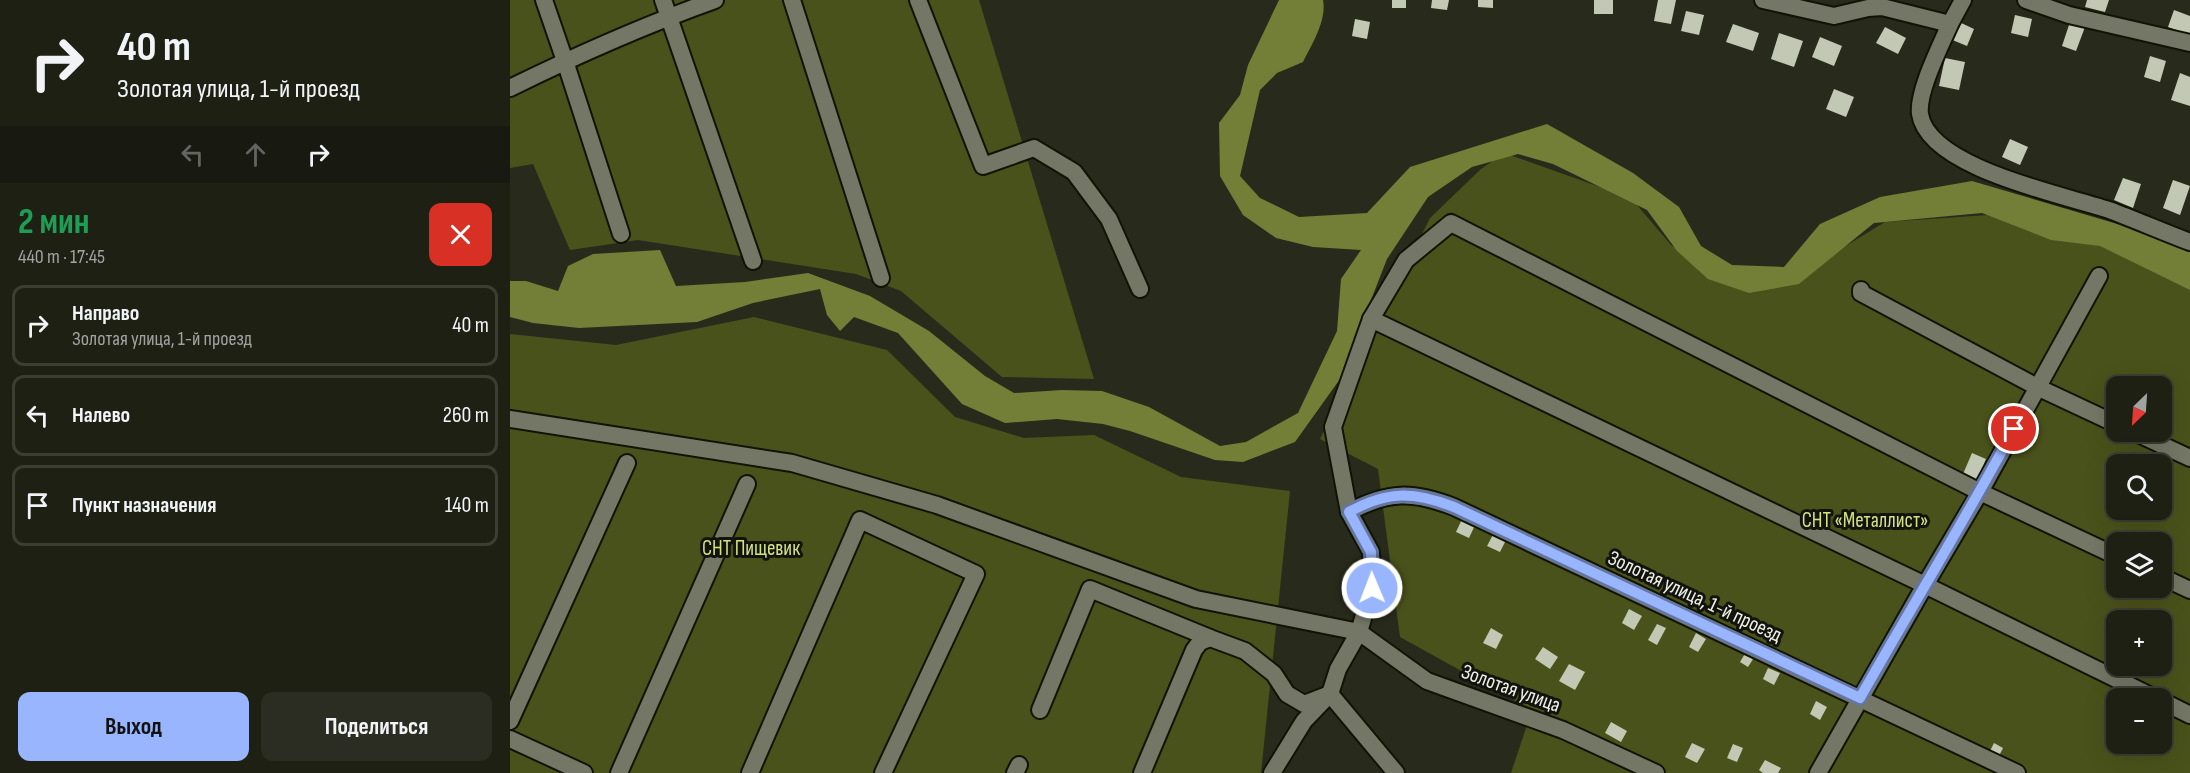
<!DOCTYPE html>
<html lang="ru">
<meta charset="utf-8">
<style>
body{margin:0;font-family:"Sofia Sans Condensed",sans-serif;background:#2b2d22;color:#f1f3f6;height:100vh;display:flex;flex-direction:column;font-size:22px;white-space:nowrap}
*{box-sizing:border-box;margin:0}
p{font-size:20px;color:#a1a3a0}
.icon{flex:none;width:33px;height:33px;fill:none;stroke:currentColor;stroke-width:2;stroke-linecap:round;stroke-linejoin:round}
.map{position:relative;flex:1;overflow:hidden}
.drawer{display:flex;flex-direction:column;background:#1e2014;width:510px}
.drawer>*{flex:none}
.banner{background:#1e2014;color:#f1f3f6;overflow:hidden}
.needle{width:39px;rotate:205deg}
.tools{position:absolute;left:1596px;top:376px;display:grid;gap:12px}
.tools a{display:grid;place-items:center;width:66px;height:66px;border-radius:12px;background:#1e2014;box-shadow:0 6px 24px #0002,0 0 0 2px #3c3e34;font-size:30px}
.pin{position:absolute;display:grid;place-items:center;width:51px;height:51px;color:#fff;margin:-26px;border:3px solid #fff;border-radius:50%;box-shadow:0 2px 6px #0007}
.me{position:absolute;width:66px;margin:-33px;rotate:359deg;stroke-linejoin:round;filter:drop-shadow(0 0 4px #0008)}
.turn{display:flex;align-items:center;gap:21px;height:126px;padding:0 18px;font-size:27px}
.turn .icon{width:78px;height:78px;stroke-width:2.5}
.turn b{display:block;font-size:42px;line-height:51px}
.lanes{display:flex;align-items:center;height:57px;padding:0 18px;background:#0003;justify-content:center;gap:30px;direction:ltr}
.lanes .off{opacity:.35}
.round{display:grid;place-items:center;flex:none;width:63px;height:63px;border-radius:12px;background:#2b2d22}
.summary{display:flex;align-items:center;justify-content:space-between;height:102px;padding:0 18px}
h1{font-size:36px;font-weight:700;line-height:45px;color:#1e9e55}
.primary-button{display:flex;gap:12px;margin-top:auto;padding:12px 18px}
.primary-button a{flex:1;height:69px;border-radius:12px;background:#98b5fd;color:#111;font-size:24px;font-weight:700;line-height:69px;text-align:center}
.primary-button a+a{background:#2b2d22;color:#f1f3f6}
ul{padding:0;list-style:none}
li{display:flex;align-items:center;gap:18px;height:81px;margin:0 12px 9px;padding:0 6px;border:3px solid #3c3e34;border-radius:12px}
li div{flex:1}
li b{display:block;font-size:22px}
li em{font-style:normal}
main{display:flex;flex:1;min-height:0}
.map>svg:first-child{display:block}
.green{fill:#4a521b;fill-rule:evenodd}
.water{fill:#737e37}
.building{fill:#c3c8b4}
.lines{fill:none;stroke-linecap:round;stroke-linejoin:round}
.minor-casing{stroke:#111305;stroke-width:20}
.minor{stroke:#747765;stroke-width:16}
.route-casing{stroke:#6376a4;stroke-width:15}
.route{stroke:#98b5fd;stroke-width:10}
.labels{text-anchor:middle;stroke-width:6;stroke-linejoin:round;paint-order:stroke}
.park-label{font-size:21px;fill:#d2e37f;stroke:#11130c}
.street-label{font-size:21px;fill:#eef1e7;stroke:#11130c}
</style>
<main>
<section class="drawer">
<div class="banner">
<div class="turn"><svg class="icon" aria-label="right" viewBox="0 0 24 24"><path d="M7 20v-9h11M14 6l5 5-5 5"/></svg><div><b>40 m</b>Золотая улица, 1-й проезд</div></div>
<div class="lanes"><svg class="icon off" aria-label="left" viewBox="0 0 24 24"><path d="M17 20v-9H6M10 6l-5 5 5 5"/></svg><svg class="icon off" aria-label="ahead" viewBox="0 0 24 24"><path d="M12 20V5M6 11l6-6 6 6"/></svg><svg class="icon" aria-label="right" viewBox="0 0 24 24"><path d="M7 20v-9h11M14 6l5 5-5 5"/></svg></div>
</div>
<div class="summary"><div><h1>2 мин</h1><p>440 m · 17:45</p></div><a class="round" style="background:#d93025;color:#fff"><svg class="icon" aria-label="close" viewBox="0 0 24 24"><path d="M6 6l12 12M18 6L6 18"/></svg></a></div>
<ul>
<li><svg class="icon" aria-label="right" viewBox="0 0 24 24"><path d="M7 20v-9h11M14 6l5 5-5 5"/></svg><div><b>Направо</b><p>Золотая улица, 1-й проезд</p></div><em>40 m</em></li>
<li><svg class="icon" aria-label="left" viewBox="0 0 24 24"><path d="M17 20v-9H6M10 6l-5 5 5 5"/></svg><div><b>Налево</b></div><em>260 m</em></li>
<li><svg class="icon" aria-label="arrive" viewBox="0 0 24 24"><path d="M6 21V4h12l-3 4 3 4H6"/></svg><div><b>Пункт назначения</b></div><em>140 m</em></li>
</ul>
<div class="primary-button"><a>Выход</a><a>Поделиться</a></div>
</section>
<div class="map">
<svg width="1680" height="773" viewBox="0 0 1680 773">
<rect width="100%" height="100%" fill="#282b1b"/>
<g class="green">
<polygon points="0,0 469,0 584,379 492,377 391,291 346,274 128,240 60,250 23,164 0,168"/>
<path d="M994,153L1121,198L1161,245L1220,283L1308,263L1375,222L1478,215L1545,230L1680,276V773H1001L1022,710L890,637L868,469L810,439L920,218L971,169ZM1606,387H1652V432H1606ZM1606,465H1652V510H1606ZM1606,543H1652V588H1606ZM1606,621H1652V666H1606ZM1606,699H1652V744H1606Z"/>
<polygon points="244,317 377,350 445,417 514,438 584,435 671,477 780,491 751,773 0,773 0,334 106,345"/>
</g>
<path class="water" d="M769,0H813C817,20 802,44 793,62L767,73L750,90L730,176L750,198L789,217L857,213L900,167L1037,124L1123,173L1169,207L1191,246L1222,265L1274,267L1310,224L1370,197L1462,181L1648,236L1680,251V290L1590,246L1541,240L1472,213L1364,223L1289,284L1239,293L1198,279L1167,251L1137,210L1043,164L1008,154L962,167L918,197L877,259L830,379L785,442L733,462L705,460L620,431L593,424L547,419L495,423L452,404L388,333L344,317L330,331L317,315L310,289L243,303L187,322L69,328L23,323L0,317V281H16L48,291L58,266L83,254L150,250L166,286L235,282L298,273L360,296L419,331L475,376L504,393L552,390L592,391L639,407L710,446L736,442L788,413L827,331L831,279L851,250L803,247L766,238L733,215L710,176L709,123L730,95L738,65Z"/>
<g class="building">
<rect x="882" y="0" width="14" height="8"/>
<polygon points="922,0 939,0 937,10 921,8"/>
<polygon points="968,0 983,0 983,8 968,7"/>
<rect x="1084" y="0" width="19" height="14"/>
<polygon points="1148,0 1166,0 1161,24 1144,21"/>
<polygon points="1577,0 1599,0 1595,12 1575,7"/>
<polygon points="1664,10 1680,16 1680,35 1658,27"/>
<polygon points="1176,11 1194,15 1189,35 1171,31"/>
<polygon points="1505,15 1522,19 1518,37 1501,33"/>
<polygon points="845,19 860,22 857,39 842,36"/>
<polygon points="1447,21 1464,29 1457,46 1440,39"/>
<polygon points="1560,22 1575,27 1566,51 1552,46"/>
<polygon points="1223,24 1249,33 1243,51 1216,42"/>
<polygon points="1375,27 1396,38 1388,54 1366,43"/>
<polygon points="1269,33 1293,41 1284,67 1261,59"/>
<polygon points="1310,37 1332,46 1324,66 1302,57"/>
<polygon points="1640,56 1656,61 1650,82 1634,77"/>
<polygon points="1435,58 1455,62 1449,90 1429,86"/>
<polygon points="1670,73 1680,77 1680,106 1661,100"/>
<polygon points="1324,89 1344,97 1336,117 1316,109"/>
<polygon points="1500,139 1518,147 1510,165 1492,157"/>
<polygon points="1613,178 1631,184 1623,208 1604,200"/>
<polygon points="1663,180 1680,186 1670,215 1653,208"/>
<polygon points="1462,453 1476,459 1467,480 1453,474"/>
<polygon points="953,517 966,523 959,538 946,532"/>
<polygon points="985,531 997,538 990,552 977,546"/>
<polygon points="1119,609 1132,616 1124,630 1112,623"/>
<polygon points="1147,624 1156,628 1147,645 1138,640"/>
<polygon points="981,628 993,635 986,649 973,643"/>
<polygon points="1186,633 1196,639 1188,652 1179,647"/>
<polygon points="1033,647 1048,657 1040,669 1025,659"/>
<polygon points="1236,652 1245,656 1238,667 1230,662"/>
<polygon points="1059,664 1075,672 1065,690 1049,681"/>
<polygon points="1258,668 1270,673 1264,685 1253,679"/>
<polygon points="1306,701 1317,707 1310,720 1300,714"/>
<polygon points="1101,722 1117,731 1111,742 1095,733"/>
<polygon points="1182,743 1195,749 1187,763 1175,757"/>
<polygon points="1484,743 1493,748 1487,760 1478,755"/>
<polygon points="1223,744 1233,748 1227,762 1217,758"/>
<polygon points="1255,760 1271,768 1268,773 1253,773 1249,770"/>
</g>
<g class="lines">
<g class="minor-casing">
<g id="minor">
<polyline points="34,0 55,61 111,234"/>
<polyline points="153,0 243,261"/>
<polyline points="282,0 371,278"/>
<polyline points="408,0 473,166 524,148 564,172 599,219 630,289"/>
<polyline points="1253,0 1324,16 1358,8 1372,7 1440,24 1453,0"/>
<polyline points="1516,0 1559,15 1680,43"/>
<path d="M1440,24C1431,45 1407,92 1410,114C1418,168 1554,195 1599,210C1626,220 1653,232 1680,242"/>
<path d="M0,88C67,55 135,25 205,0"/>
<polyline points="1351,290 1351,293 1527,387 1606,424"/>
<polyline points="861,319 1415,585 1647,699"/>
<polyline points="0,419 282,463 427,505 686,599 849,632 917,681 1053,730 1146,773"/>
<polyline points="1624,432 1680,458"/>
<path d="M839,512C878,491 903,491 944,507L1507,773"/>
<polyline points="1652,577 1680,590"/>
<polyline points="1652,701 1680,715"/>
<polyline points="530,710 580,589 700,638"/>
<polyline points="0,721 117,463"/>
<polyline points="0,739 74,773"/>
<polyline points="109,773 237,484"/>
<polyline points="240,773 350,520 466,574 373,773"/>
<polyline points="505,773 509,765"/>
<polyline points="632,773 684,650 690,642 700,638 735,651 764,674 777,694 794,704 820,694 794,721 762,773"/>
<polyline points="886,773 820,694 828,669 849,632 862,588 861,552 839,512 823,427 861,319 896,260 941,223 1470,492 1606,556"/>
<polyline points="1308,773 1415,585 1470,492 1589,276"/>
</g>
</g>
<use href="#minor" class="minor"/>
</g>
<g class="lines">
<g class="route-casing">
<path id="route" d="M862,588L861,552L839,512C877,491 903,491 944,507L1350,698C1401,608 1455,520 1504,429"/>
</g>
<use href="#route" class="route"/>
</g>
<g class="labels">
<g class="park-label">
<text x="1355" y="527">СНТ «Металлист»</text>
<text x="241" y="555">СНТ Пищевик</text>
</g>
<g class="street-label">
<text transform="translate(1185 596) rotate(25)" y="7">Золотая улица, 1-й проезд</text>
<text transform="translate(1001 688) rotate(20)" y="7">Золотая улица</text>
</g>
</g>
</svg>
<div class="tools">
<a><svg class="needle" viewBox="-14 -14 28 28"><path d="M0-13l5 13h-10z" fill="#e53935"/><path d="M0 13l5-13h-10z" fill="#a1a3a0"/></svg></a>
<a><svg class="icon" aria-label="search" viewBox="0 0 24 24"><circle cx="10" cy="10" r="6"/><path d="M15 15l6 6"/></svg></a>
<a><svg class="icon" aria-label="layers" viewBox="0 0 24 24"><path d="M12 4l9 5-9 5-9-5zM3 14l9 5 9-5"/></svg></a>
<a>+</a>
<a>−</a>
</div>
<div class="pin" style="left:1504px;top:429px;background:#d93025"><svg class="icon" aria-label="arrive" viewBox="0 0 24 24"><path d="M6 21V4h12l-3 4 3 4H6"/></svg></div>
<svg class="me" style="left:862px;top:588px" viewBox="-20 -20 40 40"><circle r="17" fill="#98b5fd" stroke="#fff" stroke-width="3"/><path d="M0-11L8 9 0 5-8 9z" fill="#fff"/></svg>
</div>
</main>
